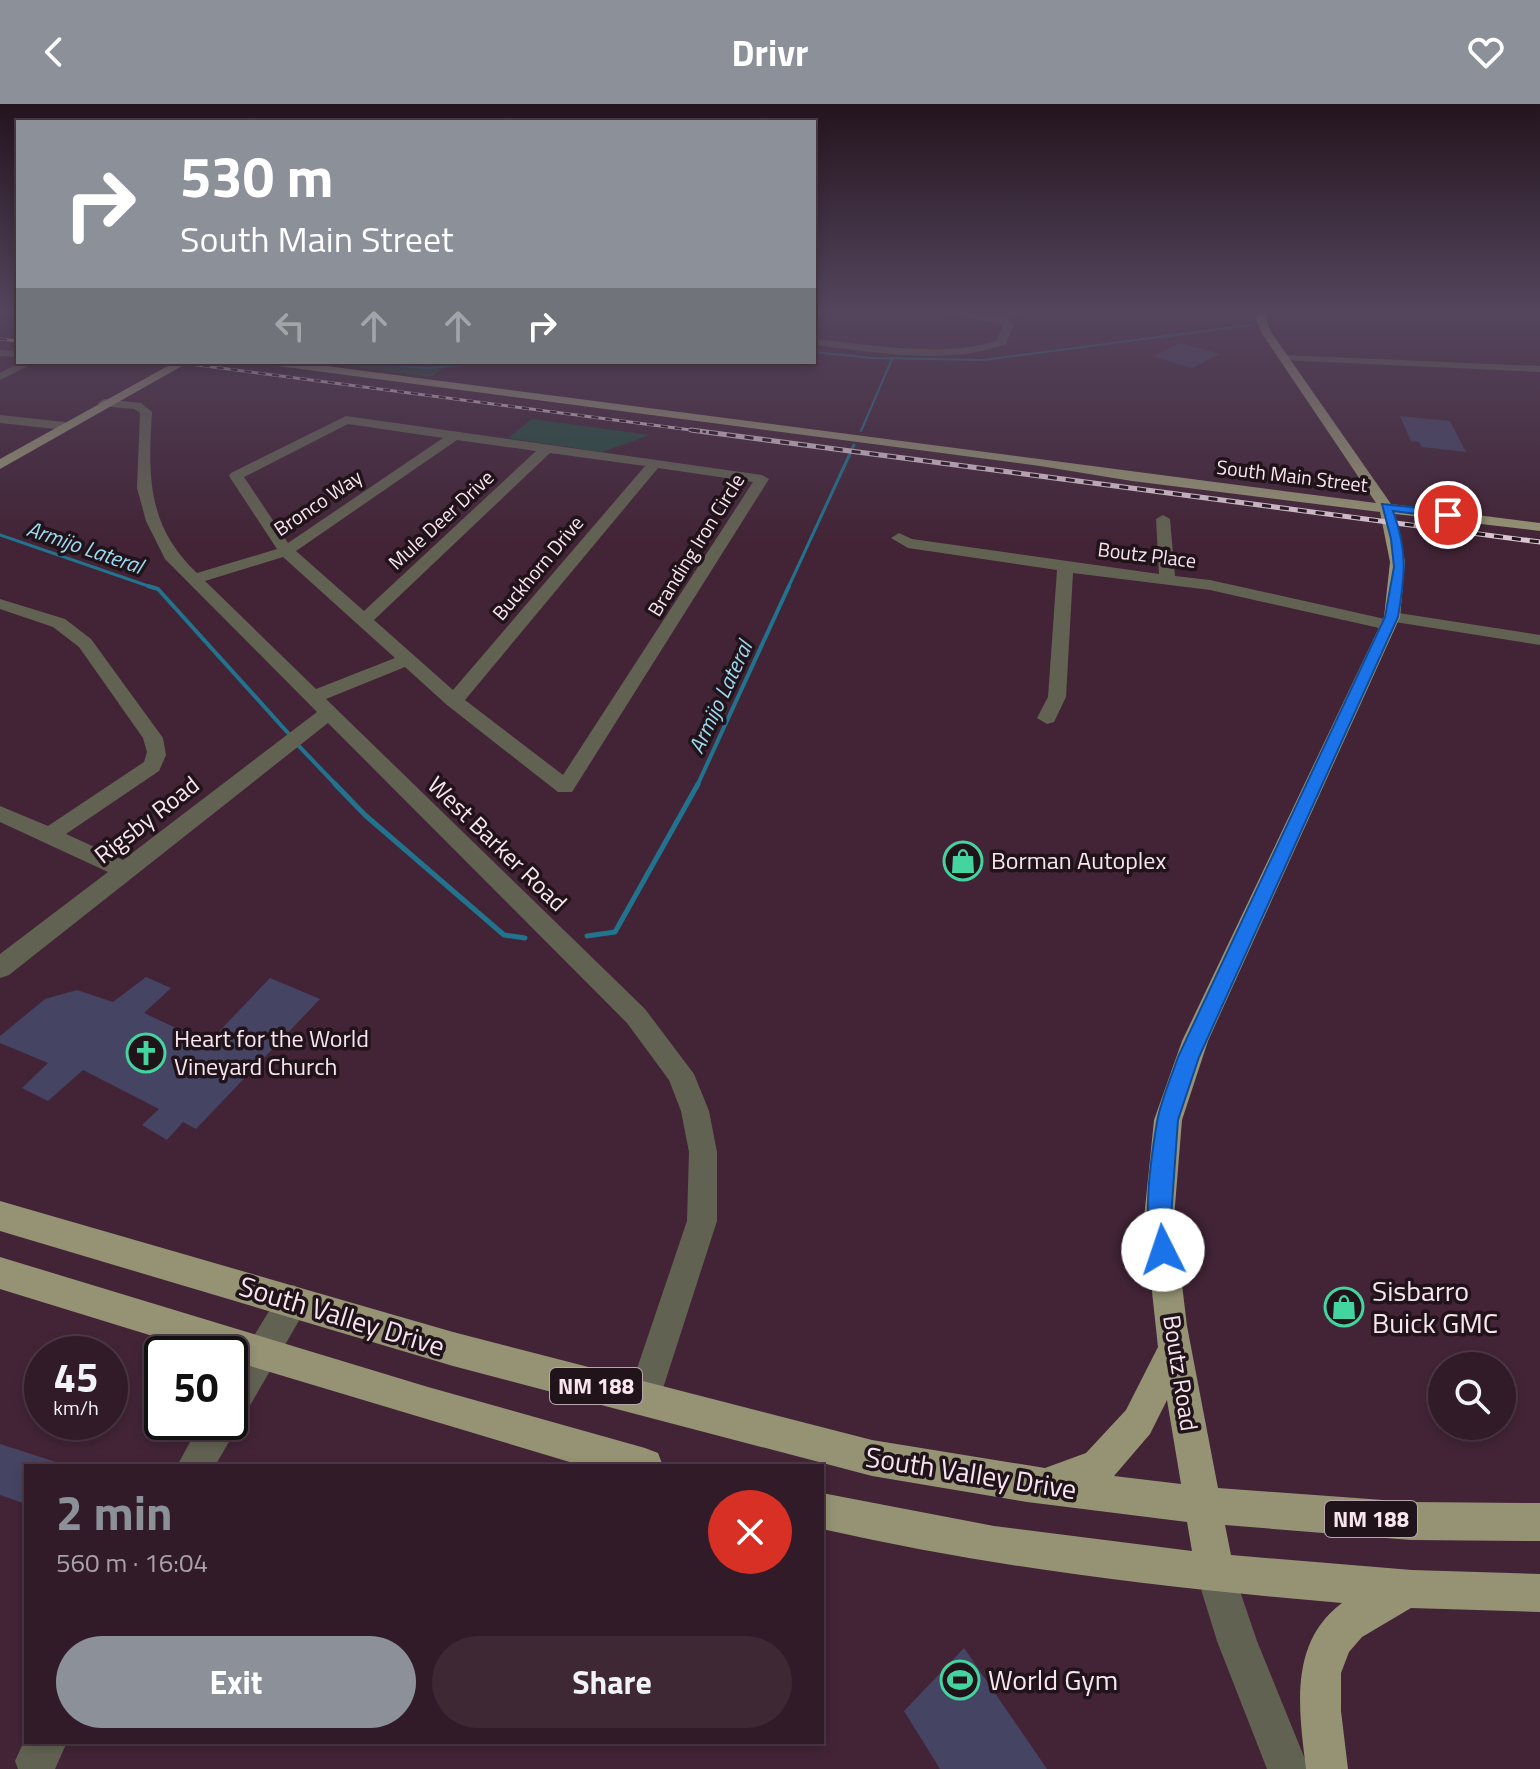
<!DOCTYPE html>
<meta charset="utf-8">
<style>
body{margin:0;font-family:"Titillium Web",sans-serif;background:#3d2834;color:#f1f3f6;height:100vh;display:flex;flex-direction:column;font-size:30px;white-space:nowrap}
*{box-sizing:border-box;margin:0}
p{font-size:26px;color:#a8a1a8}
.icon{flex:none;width:44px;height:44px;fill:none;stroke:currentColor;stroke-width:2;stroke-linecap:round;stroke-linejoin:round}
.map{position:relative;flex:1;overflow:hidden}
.drawer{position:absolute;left:24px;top:1360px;width:800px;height:280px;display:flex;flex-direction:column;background:#321b28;border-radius:0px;box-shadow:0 4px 12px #0003,0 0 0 2px #4d3945}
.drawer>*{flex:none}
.guide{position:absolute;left:16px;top:16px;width:800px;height:244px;border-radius:0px;box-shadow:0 4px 12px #0003,0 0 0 2px #4d3945;background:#8c9099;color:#fff;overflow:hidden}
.controls{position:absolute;left:1428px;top:1248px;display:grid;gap:16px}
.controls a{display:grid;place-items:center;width:88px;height:88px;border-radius:50%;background:#321b28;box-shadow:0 4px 12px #0003,0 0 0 2px #4d3945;font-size:40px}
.speed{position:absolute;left:24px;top:1232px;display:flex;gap:16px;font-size:40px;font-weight:700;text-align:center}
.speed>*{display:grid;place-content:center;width:104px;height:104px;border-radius:50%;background:#321b28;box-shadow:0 4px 12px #0003,0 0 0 2px #4d3945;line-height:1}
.speed small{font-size:20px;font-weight:400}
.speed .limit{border:4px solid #111;border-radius:12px;background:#fff;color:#111}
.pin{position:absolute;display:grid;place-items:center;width:68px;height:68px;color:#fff;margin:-34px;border:4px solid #fff;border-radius:50%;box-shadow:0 2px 8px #0007}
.me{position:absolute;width:88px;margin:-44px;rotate:356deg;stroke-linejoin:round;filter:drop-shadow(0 0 6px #0008)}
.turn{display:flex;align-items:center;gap:28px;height:168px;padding:0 32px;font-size:36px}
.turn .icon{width:104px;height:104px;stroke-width:2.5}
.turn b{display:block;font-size:56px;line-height:68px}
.lanes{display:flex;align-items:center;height:76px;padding:0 32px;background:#0003;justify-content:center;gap:40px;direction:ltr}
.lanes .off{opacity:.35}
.round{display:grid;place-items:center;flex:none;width:84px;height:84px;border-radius:42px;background:#3d2834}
.head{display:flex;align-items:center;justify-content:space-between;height:136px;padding:0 32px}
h1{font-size:48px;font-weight:700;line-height:60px;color:#8c9099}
.cta{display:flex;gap:16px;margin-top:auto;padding:16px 32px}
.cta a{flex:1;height:92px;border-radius:48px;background:#8c9099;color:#fff;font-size:32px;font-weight:700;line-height:92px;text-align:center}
.cta a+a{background:#3d2834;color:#f1f3f6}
header{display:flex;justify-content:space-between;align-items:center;height:104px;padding:0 32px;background:#8c9099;color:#fff;font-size:36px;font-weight:700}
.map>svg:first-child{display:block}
.green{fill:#234c3b}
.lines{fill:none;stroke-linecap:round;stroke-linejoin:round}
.stream-far3{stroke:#21738e;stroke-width:2}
.stream-far2{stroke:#21738e;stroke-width:3}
.stream-far1{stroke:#21738e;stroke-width:4}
.stream{stroke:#21738e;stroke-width:5}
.building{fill:#454463}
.minor{fill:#626252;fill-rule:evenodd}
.major{fill:#959374;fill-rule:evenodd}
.rail-far1-casing{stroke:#ddc7d3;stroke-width:3}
.rail-casing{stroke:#ddc7d3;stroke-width:5}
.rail-far1{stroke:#20131a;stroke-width:2;stroke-dasharray:7;stroke-linecap:butt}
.rail{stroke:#20131a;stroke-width:3;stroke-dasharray:9;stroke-linecap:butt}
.route{fill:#1a73e8;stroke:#114b97;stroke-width:2}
.labels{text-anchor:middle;stroke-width:7;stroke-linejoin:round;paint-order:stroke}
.far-street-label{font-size:20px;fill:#f9e5ef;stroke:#20131a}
.far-water-label{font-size:22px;font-style:italic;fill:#9ddaf1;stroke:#20131a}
.shield{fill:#20131a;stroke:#b8a6af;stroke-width:2}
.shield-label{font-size:22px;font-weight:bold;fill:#f9e5ef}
.street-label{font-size:24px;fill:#f9e5ef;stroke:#20131a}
.poi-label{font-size:24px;fill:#f9e5ef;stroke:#20131a;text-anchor:start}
.near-poi-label{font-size:28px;fill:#f9e5ef;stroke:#20131a;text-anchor:start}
.near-street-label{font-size:28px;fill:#f9e5ef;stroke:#20131a}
</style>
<header><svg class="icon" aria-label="back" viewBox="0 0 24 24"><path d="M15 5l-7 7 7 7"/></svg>Drivr<svg class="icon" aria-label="heart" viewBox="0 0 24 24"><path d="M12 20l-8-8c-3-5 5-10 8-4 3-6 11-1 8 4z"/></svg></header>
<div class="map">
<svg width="1540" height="1665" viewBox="0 0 1540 1665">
<rect width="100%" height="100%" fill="#422436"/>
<g class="green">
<polygon points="344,258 451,259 431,273 339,261"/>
<polygon points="532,315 650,331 602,348 508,334"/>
</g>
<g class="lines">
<g class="stream-far3">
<polyline points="814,248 873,254 984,256 1251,221"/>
<polyline points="346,258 426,264 503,258"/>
<polyline points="861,327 892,255"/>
</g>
<g class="stream-far2">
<polyline points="0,431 154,484"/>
<polyline points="788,484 854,341"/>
</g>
<g class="stream-far1">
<polyline points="148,482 158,485 288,629"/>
<polyline points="296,639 337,682"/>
<polyline points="697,682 789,482"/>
</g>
<g class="stream">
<polyline points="335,680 365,711 504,831 525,834"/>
<polyline points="587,832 615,828 698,680"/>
</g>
</g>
<g class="building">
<polygon points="1181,239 1220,250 1192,264 1152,252"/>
<polygon points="1400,312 1450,317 1466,348 1422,343 1419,338 1411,337"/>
<polygon points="146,873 171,884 144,909 208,939 270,874 320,895 196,1025 183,1018 167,1036 142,1021 159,1005 83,966 48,997 22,984 48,959 0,939 0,932 45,895 77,886 113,898"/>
<polygon points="0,1340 59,1359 59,1362 26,1362 26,1400 0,1391"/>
<polygon points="964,1544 1047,1665 940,1665 904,1607"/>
</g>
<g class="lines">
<g class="minor">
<polygon points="18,205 18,207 0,212 0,206"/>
<polygon points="820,205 832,205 814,215 814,208"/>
<path d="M931,205L992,211L1029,205L1008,215L1014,220L1006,240C948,262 874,248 814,241V235C868,240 947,255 997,236L1003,221Z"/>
<polygon points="0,246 18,247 18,253 0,252"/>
<polygon points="1284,251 1540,262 1540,268 1280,256 1278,254"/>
<polygon points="21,258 36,258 0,276 0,269"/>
<path d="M104,295L141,299L152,308C148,372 147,422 197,469L277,445L229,372L231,369L346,312L762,371L769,375L572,688H558L447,601L405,563L326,595L645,905L694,970L709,1007L717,1048V1117L656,1306L644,1311L632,1306L627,1294L687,1117L689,1048L681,1007L669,976L627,919L328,619L9,871L0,874V850L108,768L0,718V702L48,722L144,658L147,648L143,634L79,543L53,523L0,505V495L65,515L91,535L163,634L166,651L159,667L66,730L123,756L317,608L165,455L146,417L137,384L140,309L134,305L100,302L98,299ZM348,320L443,334L288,439L244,373ZM457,336L536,347L364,507L296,447ZM550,349L645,362L453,586L374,516ZM658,364L753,378L563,671L465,596ZM283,453L395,554L316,585L205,477Z"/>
<polygon points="0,311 65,318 71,322 65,326 0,319"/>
<polygon points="1163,411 1170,415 1175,472 1210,476 1385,515 1386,509 1392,508 1540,531 1540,541 1395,518 1394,525 1388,526 1210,486 1073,469 1066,593 1054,618 1047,620 1037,614 1048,593 1057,466 908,444 891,434 899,429 912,435 1159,470 1156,415"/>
<polygon points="293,1181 304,1186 309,1197 304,1208 215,1362 177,1362 201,1318 230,1318 230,1271 282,1186"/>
<polygon points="1215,1450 1229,1455 1257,1537 1309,1665 1267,1665 1217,1537 1196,1469 1201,1455"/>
<polygon points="26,1633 26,1638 67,1638 55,1665 18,1665 15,1657"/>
</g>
<g class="major">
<path d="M1258,205H1268L1266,215L1271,228L1391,400L1540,419V427L1395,410L1405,458L1400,513L1208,937L1182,1016L1174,1114L1187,1222L1218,1384L1411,1398L1540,1399V1437L1411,1436L1225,1421L1231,1451L1412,1466L1540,1470V1508L1411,1504L1362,1533L1349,1548L1341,1569V1607L1348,1665H1306C1299,1607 1288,1539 1342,1499C1167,1484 994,1464 822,1425V1389L994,1422L1192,1447L1187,1418L1027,1398L872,1372L453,1262L0,1127V1097L453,1228L872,1336L1045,1364L1086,1349L1126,1306L1158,1243L1144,1114L1154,1016L1182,937L1384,513L1390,458L1380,408L1132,377L1040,362L270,261L264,258H296L1376,399L1261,228L1256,215ZM1167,1296L1181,1380L1114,1372L1150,1330Z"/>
<polygon points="175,258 189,258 0,365 0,355"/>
<polygon points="0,1153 428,1283 645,1344 658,1349 663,1362 583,1362 230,1256 230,1250 211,1250 0,1185"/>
</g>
<g class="rail-far1-casing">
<g id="rail-far1">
<polyline points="0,235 18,237"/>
<polyline points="175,258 706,328"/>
</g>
</g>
<g class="rail-casing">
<polyline id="rail" points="691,326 1540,438"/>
</g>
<use href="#rail-far1" class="rail-far1"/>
<use href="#rail" class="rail"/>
</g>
<linearGradient id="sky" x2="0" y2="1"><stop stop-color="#24141e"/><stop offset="0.47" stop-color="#54455d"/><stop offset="1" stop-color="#54455d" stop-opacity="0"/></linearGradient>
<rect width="1540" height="438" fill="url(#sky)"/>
<path class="route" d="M1382,400L1448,407L1453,411L1448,414L1393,407C1408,448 1405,471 1398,513L1199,953L1178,1016L1171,1114L1175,1146L1171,1154L1163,1157L1155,1154C1141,1120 1151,1054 1157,1018C1161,996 1171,974 1178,953L1385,513L1394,463L1391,435Z"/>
<defs>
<g id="shop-ring" transform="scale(2)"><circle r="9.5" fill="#20131a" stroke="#44d49f" stroke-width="1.5"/><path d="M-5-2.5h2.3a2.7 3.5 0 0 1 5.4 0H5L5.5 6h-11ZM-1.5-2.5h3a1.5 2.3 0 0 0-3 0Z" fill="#44d49f"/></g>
<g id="church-ring" transform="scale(2)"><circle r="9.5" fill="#20131a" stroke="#44d49f" stroke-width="1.5"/><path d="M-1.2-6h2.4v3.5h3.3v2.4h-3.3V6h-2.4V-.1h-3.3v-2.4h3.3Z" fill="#44d49f"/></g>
<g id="stadium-ring" transform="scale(2)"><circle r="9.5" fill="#20131a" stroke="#44d49f" stroke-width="1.5"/><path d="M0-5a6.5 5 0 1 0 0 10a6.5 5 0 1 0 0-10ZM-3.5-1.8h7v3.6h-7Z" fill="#44d49f"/></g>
</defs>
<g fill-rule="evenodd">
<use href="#shop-ring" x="963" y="757"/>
<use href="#church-ring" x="146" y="949"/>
<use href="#shop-ring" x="1344" y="1203"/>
<use href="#stadium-ring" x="960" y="1576"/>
</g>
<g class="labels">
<g class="far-street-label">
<text transform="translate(1292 372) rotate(7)" y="7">South Main Street</text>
<text transform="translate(318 399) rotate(-34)" y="7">Bronco Way</text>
<text transform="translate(441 416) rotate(-43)" y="7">Mule Deer Drive</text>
<text transform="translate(696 441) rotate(-58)" y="7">Branding Iron Circle</text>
<text transform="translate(1147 451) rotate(7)" y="7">Boutz Place</text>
<text transform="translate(538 464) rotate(-50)" y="7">Buckhorn Drive</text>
</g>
<g class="far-water-label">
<text transform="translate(85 443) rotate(19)" y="8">Armijo Lateral</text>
<text transform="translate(720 593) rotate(-65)" y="8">Armijo Lateral</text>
</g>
<g class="shield">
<rect x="550" y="1264" width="92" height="36" rx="6"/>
<rect x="1325" y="1397" width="92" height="36" rx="6"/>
</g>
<g class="shield-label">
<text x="596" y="1290">NM 188</text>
<text x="1371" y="1423">NM 188</text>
</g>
<g class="street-label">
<text transform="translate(147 716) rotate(-38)" y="8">Rigsby Road</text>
<text transform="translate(497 740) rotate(44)" y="8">West Barker Road</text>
<text transform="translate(1180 1269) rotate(81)" y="8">Boutz Road</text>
</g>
<g class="poi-label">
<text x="991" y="765">Borman Autoplex</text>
<text x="174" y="943">Heart for the World<tspan x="174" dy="28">Vineyard Church</tspan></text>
</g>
<g class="near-poi-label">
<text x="1372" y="1197">Sisbarro<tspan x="1372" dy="32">Buick GMC</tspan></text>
<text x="988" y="1586">World Gym</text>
</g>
<g class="near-street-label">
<text transform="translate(342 1212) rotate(17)" y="10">South Valley Drive</text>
<text transform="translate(971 1369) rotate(9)" y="10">South Valley Drive</text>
</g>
</g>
</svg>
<div class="controls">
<a><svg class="icon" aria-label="search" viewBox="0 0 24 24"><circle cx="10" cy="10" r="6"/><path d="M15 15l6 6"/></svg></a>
</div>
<div class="speed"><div>45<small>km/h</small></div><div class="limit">50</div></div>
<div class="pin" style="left:1448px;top:411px;background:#d93025"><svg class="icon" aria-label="arrive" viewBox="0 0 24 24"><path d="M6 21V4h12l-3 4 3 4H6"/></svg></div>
<svg class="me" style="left:1163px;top:1146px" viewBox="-20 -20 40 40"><circle r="19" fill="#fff"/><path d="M0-13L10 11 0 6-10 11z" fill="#1a73e8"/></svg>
<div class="guide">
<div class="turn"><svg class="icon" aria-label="right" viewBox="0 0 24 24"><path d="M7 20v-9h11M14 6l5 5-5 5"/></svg><div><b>530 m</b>South Main Street</div></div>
<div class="lanes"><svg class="icon off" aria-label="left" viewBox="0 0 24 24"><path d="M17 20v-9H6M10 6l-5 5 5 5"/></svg><svg class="icon off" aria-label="ahead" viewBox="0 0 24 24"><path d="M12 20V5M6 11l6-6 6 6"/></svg><svg class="icon off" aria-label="ahead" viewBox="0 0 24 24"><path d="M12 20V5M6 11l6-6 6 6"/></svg><svg class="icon" aria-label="right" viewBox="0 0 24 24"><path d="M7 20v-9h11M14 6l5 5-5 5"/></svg></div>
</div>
<section class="drawer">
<div class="head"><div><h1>2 min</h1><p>560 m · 16:04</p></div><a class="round" style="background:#d93025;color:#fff"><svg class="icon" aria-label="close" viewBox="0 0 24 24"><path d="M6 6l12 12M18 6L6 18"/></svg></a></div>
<div class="cta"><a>Exit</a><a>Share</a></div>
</section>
</div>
